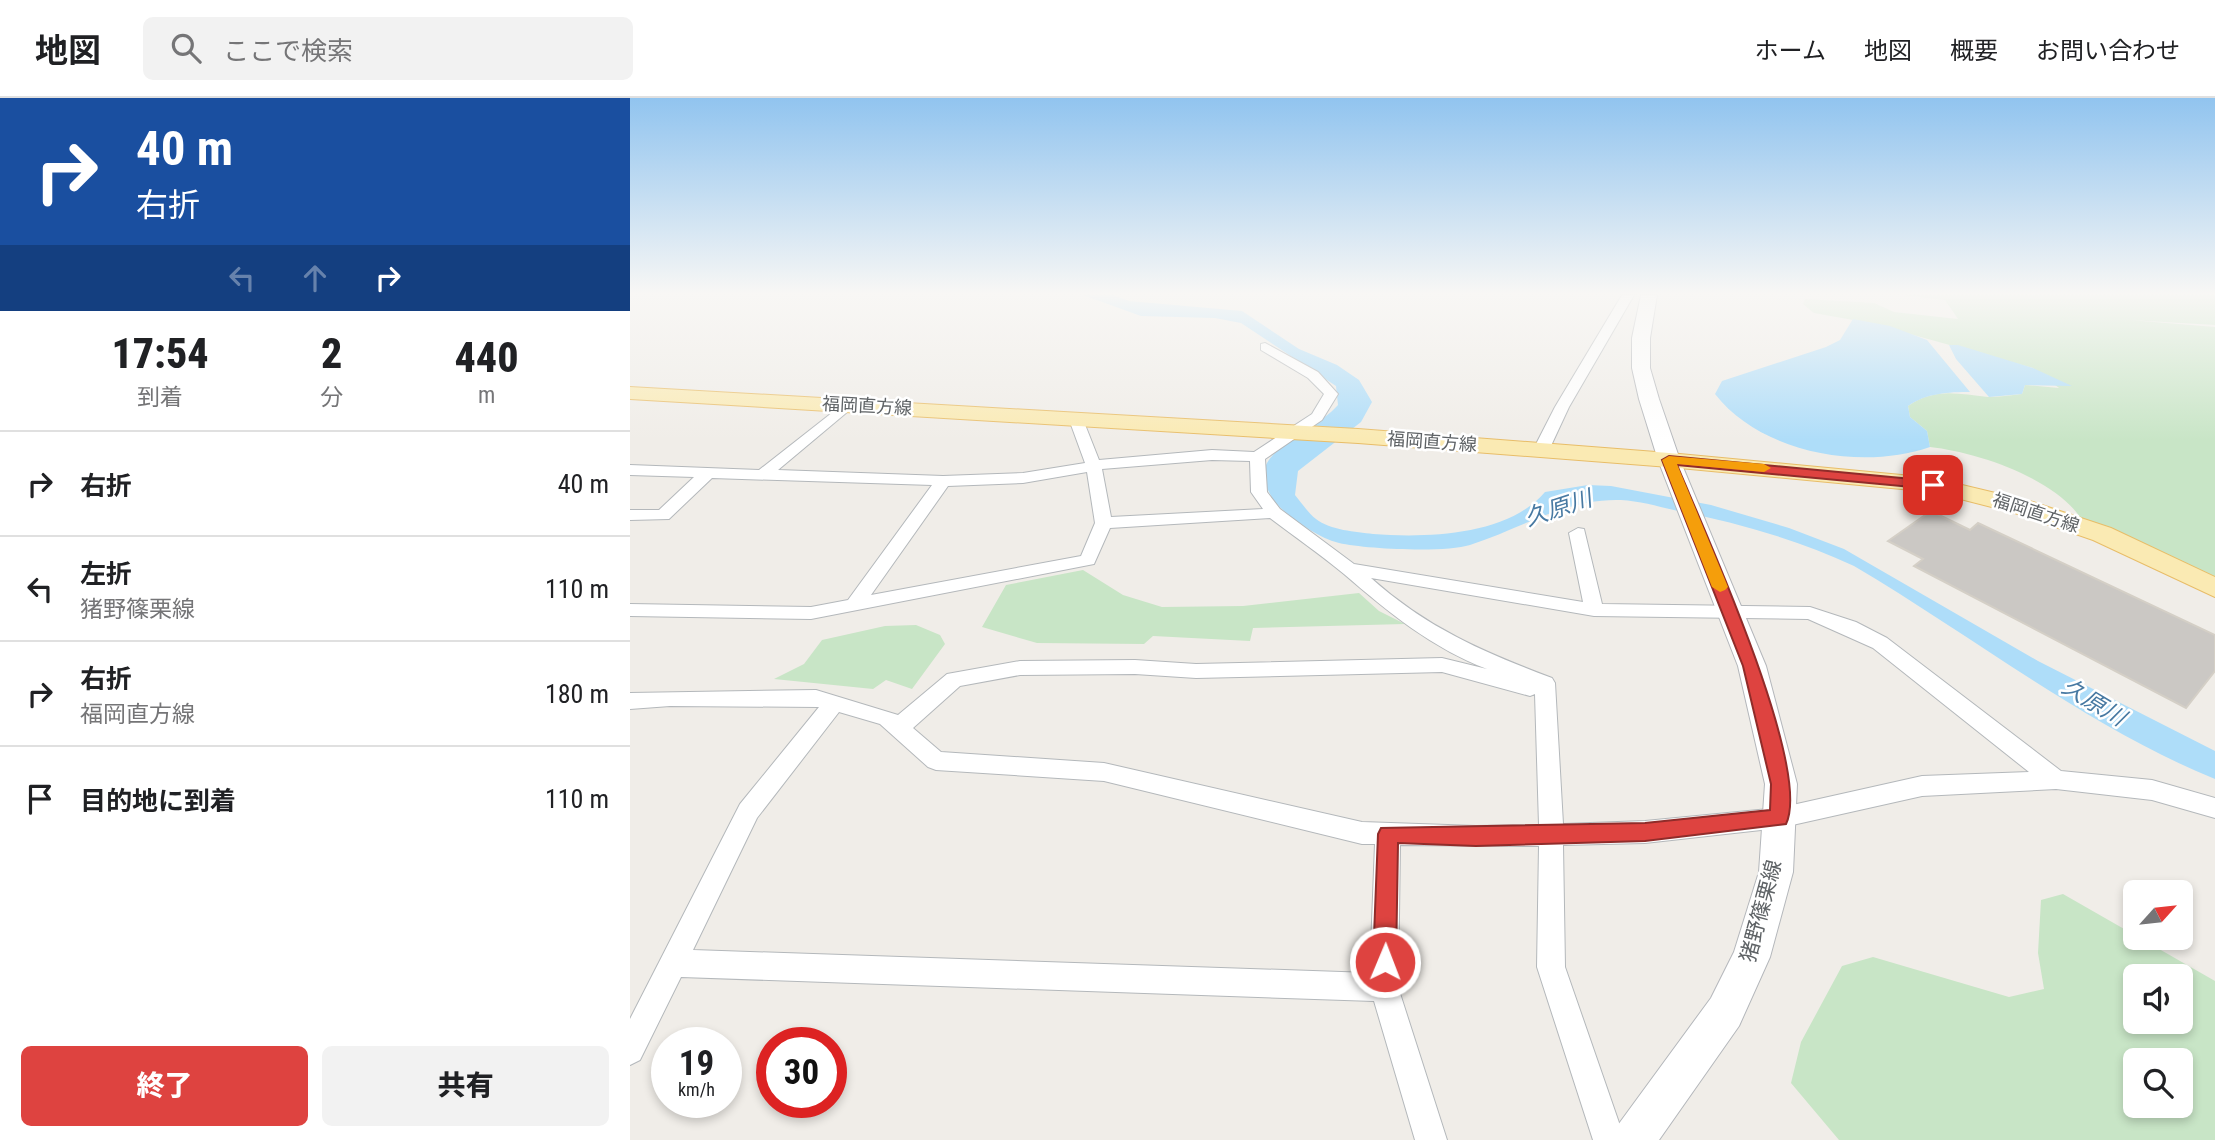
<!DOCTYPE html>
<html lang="ja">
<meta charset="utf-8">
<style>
body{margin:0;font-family:"Roboto Condensed","Noto Sans JP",sans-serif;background:#f2f2f2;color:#202124;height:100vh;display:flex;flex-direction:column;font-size:26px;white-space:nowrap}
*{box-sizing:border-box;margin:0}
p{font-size:23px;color:#757577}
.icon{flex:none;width:38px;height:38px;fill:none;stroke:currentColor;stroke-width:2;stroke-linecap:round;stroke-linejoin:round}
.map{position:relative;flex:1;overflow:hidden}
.side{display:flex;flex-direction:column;background:#fff;width:630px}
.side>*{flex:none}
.guide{background:#1a4fa0;color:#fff;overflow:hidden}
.needle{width:46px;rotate:63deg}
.tools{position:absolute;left:1493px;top:782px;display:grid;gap:14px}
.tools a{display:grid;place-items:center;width:70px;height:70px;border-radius:10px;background:#fff;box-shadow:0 4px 10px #0003;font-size:35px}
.speed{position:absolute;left:21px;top:929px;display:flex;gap:14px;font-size:35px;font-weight:700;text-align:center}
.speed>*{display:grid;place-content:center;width:91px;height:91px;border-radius:50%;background:#fff;box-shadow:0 4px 10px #0003;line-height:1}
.speed small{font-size:18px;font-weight:400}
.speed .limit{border:10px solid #d22;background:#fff;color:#111}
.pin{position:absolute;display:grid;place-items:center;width:60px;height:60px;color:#fff;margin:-30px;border-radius:14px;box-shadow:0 4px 10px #0006}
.me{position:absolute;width:77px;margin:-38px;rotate:1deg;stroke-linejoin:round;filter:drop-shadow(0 0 5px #0008)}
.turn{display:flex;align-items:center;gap:24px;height:147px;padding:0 21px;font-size:32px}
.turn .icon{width:91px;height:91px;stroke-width:2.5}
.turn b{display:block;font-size:49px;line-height:60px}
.lanes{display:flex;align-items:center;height:66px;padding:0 21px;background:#0003;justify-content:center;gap:35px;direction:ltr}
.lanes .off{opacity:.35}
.eta{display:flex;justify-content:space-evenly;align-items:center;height:119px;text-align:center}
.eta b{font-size:42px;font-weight:800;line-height:49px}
.button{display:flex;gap:14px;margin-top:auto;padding:14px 21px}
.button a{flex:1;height:80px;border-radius:10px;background:#de4340;color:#fff;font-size:28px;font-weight:800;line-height:80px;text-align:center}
.button a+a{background:#f2f2f2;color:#202124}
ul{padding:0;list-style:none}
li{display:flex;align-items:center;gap:21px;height:105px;padding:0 21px;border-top:2px solid #e0e0e0}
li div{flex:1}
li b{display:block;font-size:26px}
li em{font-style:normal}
header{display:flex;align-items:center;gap:42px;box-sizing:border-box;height:98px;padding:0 35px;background:#fff;border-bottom:2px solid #e0e0e0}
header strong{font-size:33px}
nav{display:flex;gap:38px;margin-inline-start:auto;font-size:24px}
.search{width:490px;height:63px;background:#f2f2f2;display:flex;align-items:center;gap:18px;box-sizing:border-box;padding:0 24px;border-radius:10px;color:#757577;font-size:26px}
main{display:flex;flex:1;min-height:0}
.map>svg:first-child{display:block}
.green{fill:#c8e5c6;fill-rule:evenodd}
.water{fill:#aeddf9}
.building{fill:#cbc8c4;stroke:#d4cfc6;stroke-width:2}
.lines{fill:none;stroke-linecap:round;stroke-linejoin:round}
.street-casing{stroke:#b4b8bb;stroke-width:2}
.secondary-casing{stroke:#b4b7bb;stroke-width:2}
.primary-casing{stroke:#e8bd68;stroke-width:2}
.street{fill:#fff;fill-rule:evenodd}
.secondary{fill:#fff;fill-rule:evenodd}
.primary{fill:#faeab3;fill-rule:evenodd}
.route{fill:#de4340;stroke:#902c2a;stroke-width:2}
.slow{fill:#f59e0b}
.labels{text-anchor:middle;stroke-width:5;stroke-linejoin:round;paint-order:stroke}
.far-street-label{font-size:18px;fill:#5f6366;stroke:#fff}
.street-label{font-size:21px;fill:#5f6366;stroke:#fff}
.water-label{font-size:23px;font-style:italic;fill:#4779a2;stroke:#fff}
</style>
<header>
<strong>地図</strong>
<div class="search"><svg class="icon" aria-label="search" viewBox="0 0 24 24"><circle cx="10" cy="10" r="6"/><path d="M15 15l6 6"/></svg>ここで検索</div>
<nav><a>ホーム</a><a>地図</a><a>概要</a><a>お問い合わせ</a></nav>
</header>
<main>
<section class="side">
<div class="guide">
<div class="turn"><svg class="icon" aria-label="right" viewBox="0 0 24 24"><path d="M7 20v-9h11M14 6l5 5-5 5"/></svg><div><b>40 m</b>右折</div></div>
<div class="lanes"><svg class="icon off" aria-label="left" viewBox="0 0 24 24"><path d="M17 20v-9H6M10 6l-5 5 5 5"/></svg><svg class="icon off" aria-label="ahead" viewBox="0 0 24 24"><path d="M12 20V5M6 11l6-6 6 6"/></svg><svg class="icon" aria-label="right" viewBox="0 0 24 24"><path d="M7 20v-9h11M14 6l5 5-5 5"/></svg></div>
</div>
<div class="eta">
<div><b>17:54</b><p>到着</p></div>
<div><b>2</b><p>分</p></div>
<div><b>440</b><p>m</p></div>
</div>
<ul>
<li><svg class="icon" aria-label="right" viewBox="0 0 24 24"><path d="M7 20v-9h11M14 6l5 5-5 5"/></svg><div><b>右折</b></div><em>40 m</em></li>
<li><svg class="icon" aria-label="left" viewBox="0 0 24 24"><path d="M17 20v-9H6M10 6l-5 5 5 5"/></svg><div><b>左折</b><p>猪野篠栗線</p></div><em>110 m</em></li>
<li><svg class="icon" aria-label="right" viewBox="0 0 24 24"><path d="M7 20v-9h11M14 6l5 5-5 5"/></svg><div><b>右折</b><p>福岡直方線</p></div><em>180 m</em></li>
<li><svg class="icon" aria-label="arrive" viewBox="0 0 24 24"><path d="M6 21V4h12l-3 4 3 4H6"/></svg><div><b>目的地に到着</b></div><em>110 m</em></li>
</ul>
<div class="button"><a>終了</a><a>共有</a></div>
</section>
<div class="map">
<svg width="1585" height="1042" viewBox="0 0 1585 1042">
<rect width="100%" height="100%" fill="#f0ede8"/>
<g class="green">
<path d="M1273,197H1585V227L1500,222L1585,229V479L1450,419C1422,379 1346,354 1300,349L1297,333L1280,319L1278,308C1306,289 1328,296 1358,299C1369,299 1381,297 1392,296L1395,287L1429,290L1403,270L1240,225L1184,215L1173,206L1175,201L1244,205L1264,214L1328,221L1315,202Z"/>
<polygon points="453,472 493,497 532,509 613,508 729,495 749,513 775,526 623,530 620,543 523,538 514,546 407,545 352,529 376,487"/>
<polygon points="286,527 310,537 315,546 282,591 256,582 243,591 144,581 174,566 192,542 255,528"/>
<path d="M1433,796L1585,883V1042H1209L1161,985L1171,944L1212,868L1243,859L1379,899L1414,891L1408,855L1411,802ZM1550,878V924H1505V878ZM1550,962V1008H1505V962Z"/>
</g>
<g class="water">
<path d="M453,197H483L499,203L612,213L669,251L707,267L729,282L742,304L731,324L668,373L665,397C671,404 678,415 686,421C700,432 726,434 743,436C796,440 878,438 915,394L958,387L981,388L1081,407L1159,430L1214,451L1408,563L1585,653V681C1457,629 1343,538 1224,468C1168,442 1109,425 1048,413C1030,409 1010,403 991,402C937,400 890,431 840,447C815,455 735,451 709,445C689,440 670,426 654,413C643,404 629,383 636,367C646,345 691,327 708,307L706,288L611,225L585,220L511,218Z"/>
<path d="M1223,221L1260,228L1297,242L1340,294C1319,294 1296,295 1278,308L1280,319L1297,333L1300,349C1231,373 1131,355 1085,296L1092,283L1196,249L1210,242Z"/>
<polygon points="1319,247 1328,247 1403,270 1442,288 1395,287 1392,296 1359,299 1326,261"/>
</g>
<polygon class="building" points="1301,413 1340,432 1348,425 1585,537 1585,573 1556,610 1284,468 1293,461 1258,443"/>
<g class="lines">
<g class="street-casing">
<g id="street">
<polygon points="992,197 1004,197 939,309 919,352 911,357 906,355 903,352 925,309"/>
<path d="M635,245L688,274L708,296L692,322L635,361L637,394L650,411L724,466L953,504L939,435L948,430L954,431L972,506L1180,509L1226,524L1257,540L1431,673L1522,682L1585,700V720L1522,702L1426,691L1292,698L1149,730L1015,745L933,747L935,869L995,1042H963L907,869L909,748L770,747L768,889L817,1042H785L744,903L51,879L10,962L0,967V921L110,706L189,609L40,608L0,611V595L186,592L268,617L317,576L390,563L505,562L566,566L812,560L857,571C802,550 758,514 714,476C690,456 665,439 640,420L480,430L464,466L181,521L0,518V506L181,509L218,502L302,387L82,380L39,421L0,422V412H29L64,379L0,377V367L129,372L217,303L222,304V310L148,372L313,378L393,375L455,365L440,324L445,316L450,315L457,319L454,324L469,362L582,352L624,354L682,316L694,296L678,280L631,252V246ZM582,362L620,363L621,394L633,411L481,419L472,371ZM457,374L465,425L451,458L241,497L318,388L393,385ZM741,480L964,518L1178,521L1243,550L1399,674L1292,678L1149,710L1015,723L933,726L925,585L922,580C853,554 797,530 741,480ZM812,574L900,598L905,596L909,727L846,728L732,724L474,665L311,654L283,630L330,588L390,577L505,576L566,580ZM209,614L250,626L298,669L306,672L474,683L732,746H745L740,875L63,852L127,720Z"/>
</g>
</g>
<g class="secondary-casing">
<polygon id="secondary" points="1011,197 1027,197 1020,240 1020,270 1029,301 1050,362 1136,568 1167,686 1163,774 1140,859 1109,928 1029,1042 981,1042 988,1027 1081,900 1104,854 1129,774 1135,686 1108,568 1028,362 1009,301 1002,270 1002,240"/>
</g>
<g class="primary-casing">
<polygon id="primary" points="0,289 728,331 1039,355 1303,380 1403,404 1481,430 1585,479 1585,499 1463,442 1385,415 1303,394 1039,369 728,345 0,301"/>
</g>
<use href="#street" class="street"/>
<use href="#secondary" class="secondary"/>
<use href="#primary" class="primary"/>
</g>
<linearGradient id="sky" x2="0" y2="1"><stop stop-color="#91c4ef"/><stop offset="0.57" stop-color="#f8f7f5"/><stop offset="1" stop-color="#f8f7f5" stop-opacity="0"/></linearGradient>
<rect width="1585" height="343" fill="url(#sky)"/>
<path class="route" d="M1039,358L1303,383L1310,387L1303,391L1047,367C1073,430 1183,670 1156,726L1015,743L846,748L768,745L766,864L763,871L755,875L747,871L743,864L748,736L751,730L1015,725L1140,712L1141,686L1113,568L1032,362Z"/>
<polygon class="slow" points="1039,358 1134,366 1141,370 1134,374 1047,366 1098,489 1095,492 1090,494 1082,489 1032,362"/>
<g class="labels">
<g class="far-street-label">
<text transform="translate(237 308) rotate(3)" y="6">福岡直方線</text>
<text transform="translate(802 344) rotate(4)" y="6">福岡直方線</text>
<text transform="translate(1406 415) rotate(18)" y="6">福岡直方線</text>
</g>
<g class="street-label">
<text transform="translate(1131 813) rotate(-75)" y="7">猪野篠栗線</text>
</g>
<g class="water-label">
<text transform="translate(928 410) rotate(-18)" y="8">久原川</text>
<text transform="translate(1464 604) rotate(31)" y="8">久原川</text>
</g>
</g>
</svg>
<div class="tools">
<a><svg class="needle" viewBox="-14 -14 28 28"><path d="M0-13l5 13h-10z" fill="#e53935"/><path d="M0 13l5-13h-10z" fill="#757577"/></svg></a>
<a><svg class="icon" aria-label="sound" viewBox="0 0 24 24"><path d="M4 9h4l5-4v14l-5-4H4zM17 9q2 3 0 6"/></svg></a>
<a><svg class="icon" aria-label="search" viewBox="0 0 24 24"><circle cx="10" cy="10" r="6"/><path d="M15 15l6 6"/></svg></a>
</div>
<div class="speed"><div>19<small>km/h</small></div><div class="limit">30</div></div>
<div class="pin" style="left:1303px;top:387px;background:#d93025"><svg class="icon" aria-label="arrive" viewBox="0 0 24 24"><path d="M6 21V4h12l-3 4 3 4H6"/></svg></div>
<svg class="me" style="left:755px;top:864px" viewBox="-20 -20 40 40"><circle r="17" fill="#de4340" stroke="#fff" stroke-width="3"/><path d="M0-11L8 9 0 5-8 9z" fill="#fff"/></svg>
</div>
</main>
